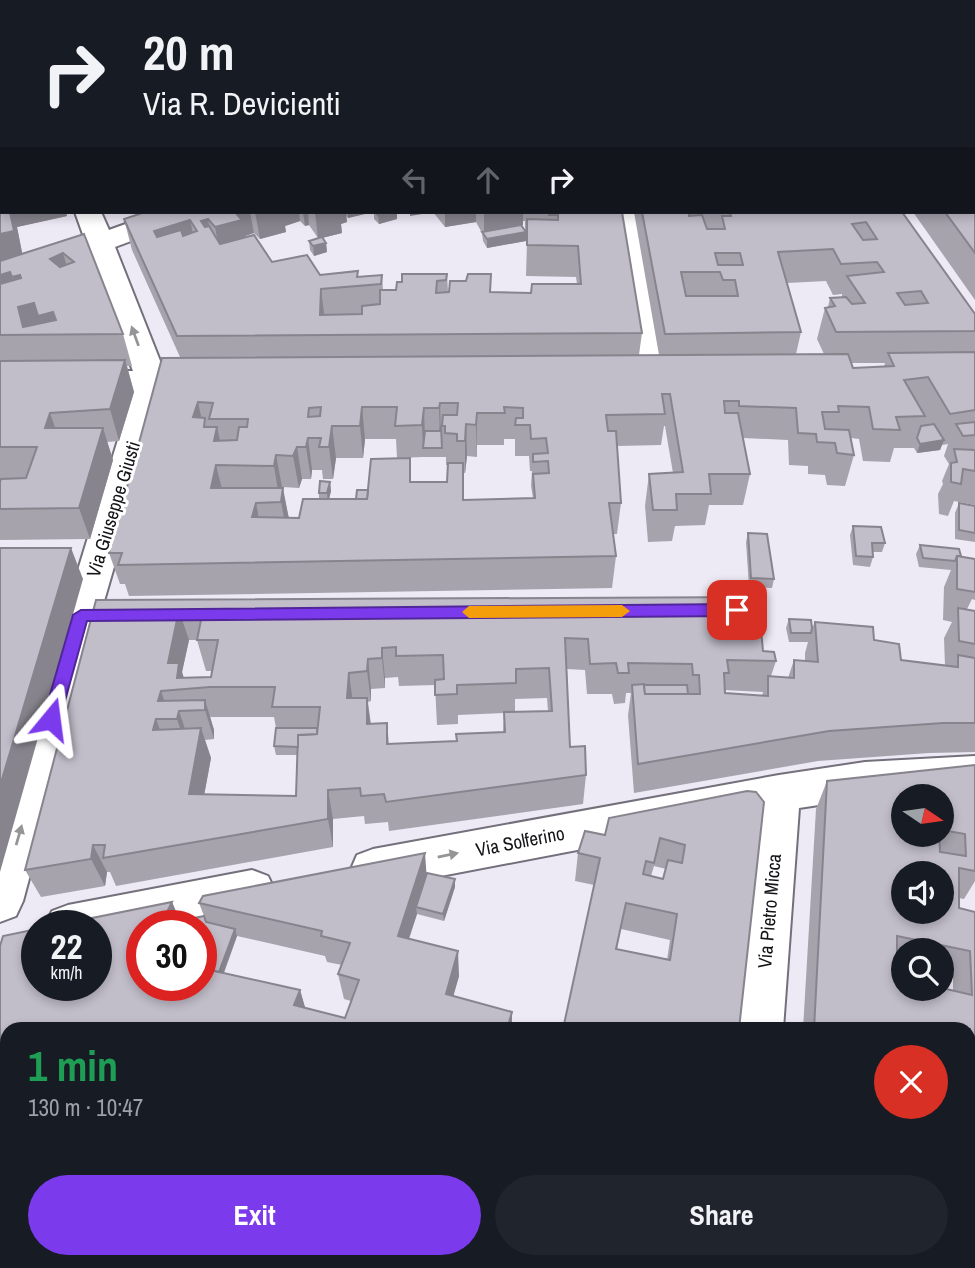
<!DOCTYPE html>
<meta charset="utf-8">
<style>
body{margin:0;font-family:"Archivo Narrow",sans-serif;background:#20242c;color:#f1f3f6;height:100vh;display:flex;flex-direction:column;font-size:26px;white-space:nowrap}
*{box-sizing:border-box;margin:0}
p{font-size:23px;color:#9ea1a6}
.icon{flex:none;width:38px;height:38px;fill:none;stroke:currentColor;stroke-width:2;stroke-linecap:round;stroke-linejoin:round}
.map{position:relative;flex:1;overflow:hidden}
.side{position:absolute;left:0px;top:1022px;width:976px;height:247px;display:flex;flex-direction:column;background:#171b24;border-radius:21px 21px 0 0;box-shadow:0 4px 10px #0003}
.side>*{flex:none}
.guide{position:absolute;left:0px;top:0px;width:976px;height:214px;box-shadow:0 4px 10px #0003;background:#171b24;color:#f1f3f6;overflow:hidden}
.needle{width:46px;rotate:103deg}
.tools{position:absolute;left:891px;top:784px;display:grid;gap:14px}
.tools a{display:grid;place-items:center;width:63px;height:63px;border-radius:50%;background:#171b24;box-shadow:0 4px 10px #0003;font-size:35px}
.speed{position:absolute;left:21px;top:910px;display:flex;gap:14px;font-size:35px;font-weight:700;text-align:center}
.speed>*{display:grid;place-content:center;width:91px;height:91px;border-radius:50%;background:#171b24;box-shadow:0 4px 10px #0003;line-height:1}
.speed small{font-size:18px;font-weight:400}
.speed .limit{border:10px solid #d22;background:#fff;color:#111}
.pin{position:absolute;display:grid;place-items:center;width:60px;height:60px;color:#fff;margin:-30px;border-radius:14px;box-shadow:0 4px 10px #0006}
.me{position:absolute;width:77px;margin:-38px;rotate:16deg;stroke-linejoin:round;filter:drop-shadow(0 0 5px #0008)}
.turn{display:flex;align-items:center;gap:24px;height:147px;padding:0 28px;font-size:32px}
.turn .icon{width:91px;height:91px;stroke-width:2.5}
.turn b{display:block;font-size:49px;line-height:60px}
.lanes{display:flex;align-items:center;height:66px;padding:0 28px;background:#0003;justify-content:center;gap:35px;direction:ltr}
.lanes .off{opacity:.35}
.round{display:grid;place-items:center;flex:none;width:74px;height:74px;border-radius:37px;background:#20242c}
.summary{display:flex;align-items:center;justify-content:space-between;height:119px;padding:0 28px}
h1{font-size:42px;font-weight:800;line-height:52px;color:#1e9e55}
.button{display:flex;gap:14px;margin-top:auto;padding:14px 28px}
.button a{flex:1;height:80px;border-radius:42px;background:#7c3aed;color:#fff;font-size:28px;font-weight:800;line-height:80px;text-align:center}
.button a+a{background:#20242c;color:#f1f3f6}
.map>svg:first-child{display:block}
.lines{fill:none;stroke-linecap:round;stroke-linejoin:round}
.minor-casing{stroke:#74707b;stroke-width:4}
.major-casing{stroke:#74707b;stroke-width:4}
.minor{fill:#fff;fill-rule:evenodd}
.major{fill:#fff;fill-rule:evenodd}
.wall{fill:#a6a3ad;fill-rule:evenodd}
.shaded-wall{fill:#87848d}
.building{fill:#c1bdc9;stroke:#87848d;stroke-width:2;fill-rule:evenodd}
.oneway{fill:#959597}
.route{fill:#7c3aed;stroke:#51269a;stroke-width:2}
.slow{fill:#f59e0b}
.labels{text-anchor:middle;stroke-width:6;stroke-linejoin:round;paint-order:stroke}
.street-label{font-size:19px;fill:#141317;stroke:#fff}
</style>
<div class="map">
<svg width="975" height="1268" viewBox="0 0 975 1268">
<rect width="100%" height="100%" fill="#ede9f5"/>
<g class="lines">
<g class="minor-casing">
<g id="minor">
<polygon points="0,0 10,2 2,2 2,13"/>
<polygon points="75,212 101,212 109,230 159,212 196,212 193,218 115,247 164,371 206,371 217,374 222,381 217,388 206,391 165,391 100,615 23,901 16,916 0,922 0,824 133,391 0,391 0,371 133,371 91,258 48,278 0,289 0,271 29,265 85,240"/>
<polygon points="610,212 637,212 664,379 659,386 648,389 637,386 632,379"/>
<polygon points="975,756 975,792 865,798 799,808 783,1029 733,1029 755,816 373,889 357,883 351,869 357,855 373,849 779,775 865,762"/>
<path d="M252,870L268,876L275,891L268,906C228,920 184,926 142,926V933L96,942V926H45L52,911L68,905Z"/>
<polygon points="0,1110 7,1112 7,1164 0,1162"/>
<polygon points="474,1262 552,1262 555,1268 477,1268"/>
<polygon points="710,1262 766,1262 765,1268 709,1268"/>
</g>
</g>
<g class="major-casing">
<polygon id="major" points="0,0 23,0 2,2 2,8"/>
</g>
<use href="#minor" class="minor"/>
<use href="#major" class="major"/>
</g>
<g class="wall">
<polygon points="20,0 166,0 165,0 165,2 20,2"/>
<polygon points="186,0 278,0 278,2 187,2"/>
<polygon points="288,0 975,0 975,2 286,2"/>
<polygon points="975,8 975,300 913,212 975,212"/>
<polygon points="0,41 2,212 66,212 67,216 17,227 22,253 84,234 123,334 132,366 127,366 134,392 119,441 107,442 113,460 90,539 0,540 0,482 7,479 0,479"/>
<path d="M145,212H373L348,218L346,216L347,222L341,224L342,233L322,238L326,243L327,252L314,256L310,250L309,241L318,238L309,225L305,226L300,221L285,226L286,232L260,239L254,233L245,236V237L272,262L320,275L358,277L382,275L383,290H396L402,282L447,274L448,292L466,281L491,274V292L531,293L577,284L576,277L526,276L527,242L526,241L487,248L483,241L482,233L476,222L445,227L433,212H622L642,333L639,355H659L634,212H902L975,314V505L954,501L948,516L939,514L938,494L943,484L942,481L949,464L944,456L948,444L942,445L940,450L917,453L914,448H894L890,462L863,461L859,439L851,438L854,455L845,486L827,485L825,475L808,474V466L789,465L788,440L743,438L750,474L743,505H709L705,525L675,526L672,541L648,542L645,506L649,474L673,473L665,426H664L661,445L617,446L621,503L617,534H613L616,556L612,588L129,596L125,584H120L109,553L180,357L132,250L124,219ZM523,221H525V231L521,225H523ZM826,281L833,295L842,294V297L830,298L828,307L825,308L817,339L824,354H796L801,332L787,283ZM851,363H885L884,367L853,368ZM365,439H396L397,458L423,457H446V465H448L447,482H411L410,458L356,499H329L331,491L330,482L319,493V499L299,518H289L282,487L299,488L302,479H311L312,470H322L323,479H333L336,458H363ZM504,439H515V456H529L530,471H532L531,486L533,498L464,500L463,473H465L467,456L477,457V445H504Z"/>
<polygon points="374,212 397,212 397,219 379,224 374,219"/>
<polygon points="959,503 975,506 975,542 955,539 955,513"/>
<polygon points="853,526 885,543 882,552 873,552 873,557 870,567 853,565 850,535"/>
<polygon points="748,533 774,579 772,588 749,587 746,542"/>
<path d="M920,545L961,556L975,559V556V600L972,599L967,609L974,611L975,609V752L929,753L818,761L634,793L628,715L631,693H626L625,703L614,704L612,694H587L585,670L567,669L570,747L586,775L583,804L389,831L388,822L365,824L364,816L333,819V847L116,886L110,872H107L105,886L41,897L25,870L96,600L763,651L776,661L771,676L788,678L794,660L805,661V653L808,642H789L786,628L789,619L812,628L815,622L874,640L901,660L945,666L944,638L952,622L943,620L944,587L951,570L919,567L916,554ZM189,640H197L206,671H212L211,677L184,678L182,672ZM398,677L399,686L435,685L437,725L458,724V715L504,713L503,732L456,734L457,741L389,744L387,723L371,724L368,702L371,701V689L385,688V678ZM724,690L763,692L762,696L725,693ZM547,698L548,711L515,712V699ZM210,717H274L276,728L274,746L276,755H297L296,796L204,795L211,758L205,740L214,739V730Z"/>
<path d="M975,765V881L964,899L959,898V908L975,912V1140L970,1139V1029H803L816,809L827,781ZM942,796V835H903ZM903,950H942V974L953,976V991L897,979V965L903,966Z"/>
<path d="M747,791L739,1029H563L594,885L575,881L578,853L605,835ZM654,866L666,869L663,879L651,876ZM621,929L670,940L667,960L617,949Z"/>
<path d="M427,873L455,879V887L444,921L417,914L409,939L459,976L453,996L512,1029H7V1089L0,1087V946L172,902L180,921L204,916L199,903ZM237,936L325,956L327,962L342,965L338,974L344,999L351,1001L345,1018L305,1008L300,990L224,973Z"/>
<polygon points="975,1147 975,1268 788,1268 789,1262 970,1262 975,1180"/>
<polygon points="691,1262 707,1262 705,1265"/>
</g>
<g class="shaded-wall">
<polygon points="52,0 111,0 111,2 45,1"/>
<polygon points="135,0 166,0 165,0 165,2 135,2"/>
<polygon points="260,0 278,0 278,2 258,2"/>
<polygon points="343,0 351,0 352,2 343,2"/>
<rect x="356" y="0" width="9" height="2"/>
<rect x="541" y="0" width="11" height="2"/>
<polygon points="858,0 975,0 975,8 975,2 849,2"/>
<polygon points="0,69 2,69 2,100 0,101"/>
<polygon points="10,212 66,212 67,216 17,227 24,262 0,267 0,234"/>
<polygon points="232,212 250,212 254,233 245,236 247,251 221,259 215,227"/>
<polygon points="255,212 299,212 300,221 285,226 286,232 260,239"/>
<polygon points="303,212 308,212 309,225 305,226"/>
<polygon points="315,212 346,212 347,222 341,224 342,233 318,239"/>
<polygon points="348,212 373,212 348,218"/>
<polygon points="390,212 397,212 397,219 379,224 378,215"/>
<polygon points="410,212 421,212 422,214 410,216"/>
<polygon points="445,212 476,212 476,222 445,227"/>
<polygon points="484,212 523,212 523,225 493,230 484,236"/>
<polygon points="208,219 214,250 201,221"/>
<polygon points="190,220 197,251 161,262 154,231"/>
<polygon points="526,232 526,241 487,248 487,239"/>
<polygon points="326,243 327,252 314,256 313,246"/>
<polygon points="63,253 72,285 50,259"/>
<polygon points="10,272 21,304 0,295 0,275"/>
<polygon points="20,275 34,303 53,312 61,335 23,327 18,307 23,306 12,277"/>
<polygon points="321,289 325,321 320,315"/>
<polygon points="125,360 134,392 119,441 110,409"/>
<polygon points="198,402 205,434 193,417"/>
<polygon points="440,403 441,435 440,440 439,408"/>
<polygon points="362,407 365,439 363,458 360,426"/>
<polygon points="424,408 425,440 423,448 422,425"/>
<polygon points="50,413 61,445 45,428"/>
<polygon points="477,413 477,457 476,425"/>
<polygon points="466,424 467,456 465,473 465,441"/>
<polygon points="332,426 336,458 333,479 329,447"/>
<polygon points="217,427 224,459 214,441"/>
<polygon points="103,428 113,460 90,539 79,508"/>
<polygon points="308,438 312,470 311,479 306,447"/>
<polygon points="944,440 940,450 917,453 920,444"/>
<polygon points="297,447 302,479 299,488 293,456"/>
<polygon points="276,455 282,487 279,497 274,466"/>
<polygon points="216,465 224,497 211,488"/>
<polygon points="330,482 331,491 328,503 327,493"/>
<polygon points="283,488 289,520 287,534 281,502"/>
<polygon points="256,503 262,534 252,517"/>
<polygon points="71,548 83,579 0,872 0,786"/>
<polygon points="179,610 189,640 182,672 187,689 180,689 168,663"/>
<polygon points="382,648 385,678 385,688 382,658"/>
<polygon points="368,659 371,689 371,701 367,671"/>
<polygon points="349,673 353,703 347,698"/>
<polygon points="161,691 171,719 158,701"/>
<polygon points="367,698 371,728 367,724"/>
<polygon points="205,700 214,730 214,739 205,710"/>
<polygon points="179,711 189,741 187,749 177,719"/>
<polygon points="156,719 167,749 153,730"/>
<polygon points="201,728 211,758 199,823 189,794"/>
<polygon points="328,790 333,819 333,847 328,819"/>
<polygon points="93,845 107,872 105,886 91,859"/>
<polygon points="425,853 427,881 416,907 417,914 401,962 398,936"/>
<polygon points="455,879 455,887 444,921 443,914"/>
<polygon points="172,902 182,926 160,926"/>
<polygon points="235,929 237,936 216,994 213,987"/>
<polygon points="458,951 459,976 447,1019 446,994"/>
<polygon points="300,990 307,1014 294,1005"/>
<polygon points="512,1012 512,1029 507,1029"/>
</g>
<g class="building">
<polygon points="24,0 52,0 45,2 24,2"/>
<polygon points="121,0 147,0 147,2 122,2"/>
<polygon points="198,0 260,0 258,2 201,2 202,1"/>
<polygon points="288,0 319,0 320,1 328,0 330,2 286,2"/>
<polygon points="373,0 438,0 441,2 375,2"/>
<polygon points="473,0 534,0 537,2 476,2"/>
<polygon points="574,0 688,0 692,2 577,2"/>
<polygon points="721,0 858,0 849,2 725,2"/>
<polygon points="0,41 2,45 2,69 0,69"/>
<polygon points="2,84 2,212 10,212 14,231 0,234 0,85"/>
<polygon points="975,171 975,253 945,212 975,212"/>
<path d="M145,212H235L242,220L215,227L208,219L201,221L205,227L209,226L220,244L254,235L272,262L307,255L320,275L358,271L357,277L382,275L381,284L321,289L320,315L362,314V306L380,304V290H396L397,282H402V274H447L446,280L437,281L436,293L449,292L450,281H466L468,274H491L490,292L531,293L532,284H581L578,246L527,245V219L558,220V215H549V212H533H622L642,333L177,336L124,219ZM190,220L197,231L183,236L181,230L157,237L154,231Z"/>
<polygon points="375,212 390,212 378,215"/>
<path d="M642,212H689V216L702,215L707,229H725L722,216H731L730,212H902L975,314V331L836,332L825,308L835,306L830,298L846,297L852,304L865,303L847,276L884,272L877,262L841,264L833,249L778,252L801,332L665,334ZM866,222L877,239L863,240L852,224ZM715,253H740L743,265H718ZM681,272H720L723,280H735L738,296H686ZM921,291L928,303L905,305L897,293Z"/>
<polygon points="521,225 526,232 487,239 482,232"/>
<path d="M84,234L123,334L0,335V284L21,278L20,275L12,277L10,272L0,275V261ZM63,253L74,262L60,267L50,259ZM34,303L38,316L53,312L56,320L23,327L18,307Z"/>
<polygon points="322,237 326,243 313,246 309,241"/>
<path d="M975,352V410L950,414L928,377L904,380L925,416L896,417L900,430L873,429L869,407L838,406L839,412H822L825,429L849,430L854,455L837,453L835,443L817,442L816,434L798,433L796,408L739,406V401H724L725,413H738L750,474H709L711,494H676L677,510H653L649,474L683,472L670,394H662L665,414L606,415L608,431H616L621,503H609L616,556L118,565L122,553H109L162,358L848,354L853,368L894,366L888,353ZM198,402L213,403L209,419H248L247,427H239L237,440L214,441L217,427H204L205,418L193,417ZM440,403H458L457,415H443L442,426H445V433L457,434V441H465L466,424L476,425L477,413H505L504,407L523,408V418H516L515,425H530L531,439L546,438L548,453L533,454V462L548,461L549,473L533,474L535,498L463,500V463H448L447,482H410V458L371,459L367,499H303L299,518L252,517L256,503L281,502L283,488H211L216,465L274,466L276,455L293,456L297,447H306L308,438H321L319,447H329L332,426H360L362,407H397L395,426L422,425L424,408H439ZM321,407L320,416L308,417L309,408Z"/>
<polygon points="125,360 110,409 50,413 45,428 103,428 79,508 0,509 0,482 1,479 26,478 37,447 0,447 0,361"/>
<polygon points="975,422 975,435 963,436 956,424"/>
<polygon points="934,424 944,440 920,444 917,438 921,426"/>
<polygon points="441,426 442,448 423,448 425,431 440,431"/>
<polygon points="954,449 975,450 975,471 963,469 961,484 951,482 951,463 957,462"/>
<polygon points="320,481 330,482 327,493 319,493"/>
<polygon points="357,490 368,490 367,499 356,499"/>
<polygon points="959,503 975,506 975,533 959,530"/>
<polygon points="853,526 881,527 885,543 872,543 873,557 856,556"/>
<polygon points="748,533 767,534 774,579 751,578"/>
<polygon points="920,545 959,549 961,556 957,556 955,561 923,558"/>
<polygon points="0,548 71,548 0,786"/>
<polygon points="957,556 975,559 975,592 957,589"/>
<path d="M758,597L763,651L774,652L776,661L727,660L729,673H724L725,693L768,696V676L794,678V660L818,662L815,622L873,627L874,640L899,644L901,660L958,667V655L975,658V723H943L829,731L638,764L632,685L644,684L645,694H700L699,675H693L692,664L628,663L629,673H618L616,663L590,664L588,639L565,638L570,747L585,746L586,775L386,802L384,794L361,796L360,788L328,790V819L103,858L105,845H93L91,859L25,870L96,600ZM179,610H203L197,640H218L211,677L177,678L179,663H168ZM396,647V656L443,655L444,679L435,680V695L457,694V685L516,683V669L549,668L552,711L504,712L505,732L456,734L457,741L387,744V723L367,724V698H347L349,673L367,671L368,659L382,658V648ZM210,687H275L272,707H320L317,734L298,735L296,796L189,794L201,728L153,730L156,719H177L179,711L205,710V700L158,701L161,691Z"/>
<polygon points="958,608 975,611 975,644 959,641"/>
<polygon points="789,619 811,620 812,628 811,633 791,633"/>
<polygon points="644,685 687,685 688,694 645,694"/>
<polygon points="276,728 317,728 317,734 298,735 298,747 274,746"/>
<path d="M975,765V871L959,868V908L975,912V1114L970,1113V1029H814L827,781ZM903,796H942V830L965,834L966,856L940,852L939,835H903ZM903,873H942V912H903ZM897,936L970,951L972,995L942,988L903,989V980L897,979Z"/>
<path d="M747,791L756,792L764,802L739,1029H563L600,858L578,853L585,831L605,835L609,818ZM660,838L685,845L682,863L668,860L663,879L643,874L646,861L654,863ZM626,903L677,914L670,960L616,949Z"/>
<polygon points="425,853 398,936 458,951 446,994 512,1012 507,1029 7,1029 7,1071 0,1070 0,946 3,936 37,929 37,985 96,985 96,926 52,926 172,902 160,926 142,926 142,985 201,985 201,968 300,990 294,1005 345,1018 359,980 338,974 350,943 321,936 322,931 199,903 203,896"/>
<polygon points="427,873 455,879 443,914 416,907"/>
<polygon points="204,916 206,922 235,929 219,972 204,968 201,961 201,926 178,926 180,921"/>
<polygon points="970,1179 975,1180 975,1268 801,1268 801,1262 970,1262"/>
</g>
<defs><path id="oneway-solid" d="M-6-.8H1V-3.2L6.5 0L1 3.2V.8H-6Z" transform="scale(1.75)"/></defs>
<g class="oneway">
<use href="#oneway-solid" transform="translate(135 336) rotate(-110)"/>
<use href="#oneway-solid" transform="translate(19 835) rotate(-74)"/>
<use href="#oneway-solid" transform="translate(448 855) rotate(-11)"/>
</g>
<polygon class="route" points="737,604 745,610 737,616 87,621 60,719 57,724 45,724 43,719 73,615 81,610"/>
<polygon class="slow" points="622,605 630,611 622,617 469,618 462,612 469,606"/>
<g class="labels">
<g class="street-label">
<text transform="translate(113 509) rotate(-73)" y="7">Via Giuseppe Giusti</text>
<text transform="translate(520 841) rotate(-11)" y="7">Via Solferino</text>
<text transform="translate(769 911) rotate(-85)" y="7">Via Pietro Micca</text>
</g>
</g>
</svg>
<div class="tools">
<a><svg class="needle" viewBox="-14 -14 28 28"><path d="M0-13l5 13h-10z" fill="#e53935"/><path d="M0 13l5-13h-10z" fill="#9ea1a6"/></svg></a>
<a><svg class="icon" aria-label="sound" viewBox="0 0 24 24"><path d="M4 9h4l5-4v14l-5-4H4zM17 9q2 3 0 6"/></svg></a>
<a><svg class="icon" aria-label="search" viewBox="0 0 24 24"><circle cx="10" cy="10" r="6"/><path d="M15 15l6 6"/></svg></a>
</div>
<div class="speed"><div>22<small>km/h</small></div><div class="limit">30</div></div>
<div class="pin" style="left:737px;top:610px;background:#d93025"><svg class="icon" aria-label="arrive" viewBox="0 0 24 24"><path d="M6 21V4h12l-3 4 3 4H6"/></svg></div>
<svg class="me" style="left:51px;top:719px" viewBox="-20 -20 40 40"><path d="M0-17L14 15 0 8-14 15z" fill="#7c3aed" stroke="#fff" stroke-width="4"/></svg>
<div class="guide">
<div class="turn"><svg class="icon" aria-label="right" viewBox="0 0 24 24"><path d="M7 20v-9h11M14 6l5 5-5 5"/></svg><div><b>20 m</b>Via R. Devicienti</div></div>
<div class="lanes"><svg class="icon off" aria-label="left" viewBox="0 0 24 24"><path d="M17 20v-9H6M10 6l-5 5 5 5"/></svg><svg class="icon off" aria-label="ahead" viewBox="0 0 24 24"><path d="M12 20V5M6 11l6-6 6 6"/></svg><svg class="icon" aria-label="right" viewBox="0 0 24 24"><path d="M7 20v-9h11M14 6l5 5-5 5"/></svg></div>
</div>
<section class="side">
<div class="summary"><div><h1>1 min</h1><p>130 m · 10:47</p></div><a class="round" style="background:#d93025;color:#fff"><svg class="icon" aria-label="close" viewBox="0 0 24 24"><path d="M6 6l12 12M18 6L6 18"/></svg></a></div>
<div class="button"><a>Exit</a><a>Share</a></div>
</section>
</div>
